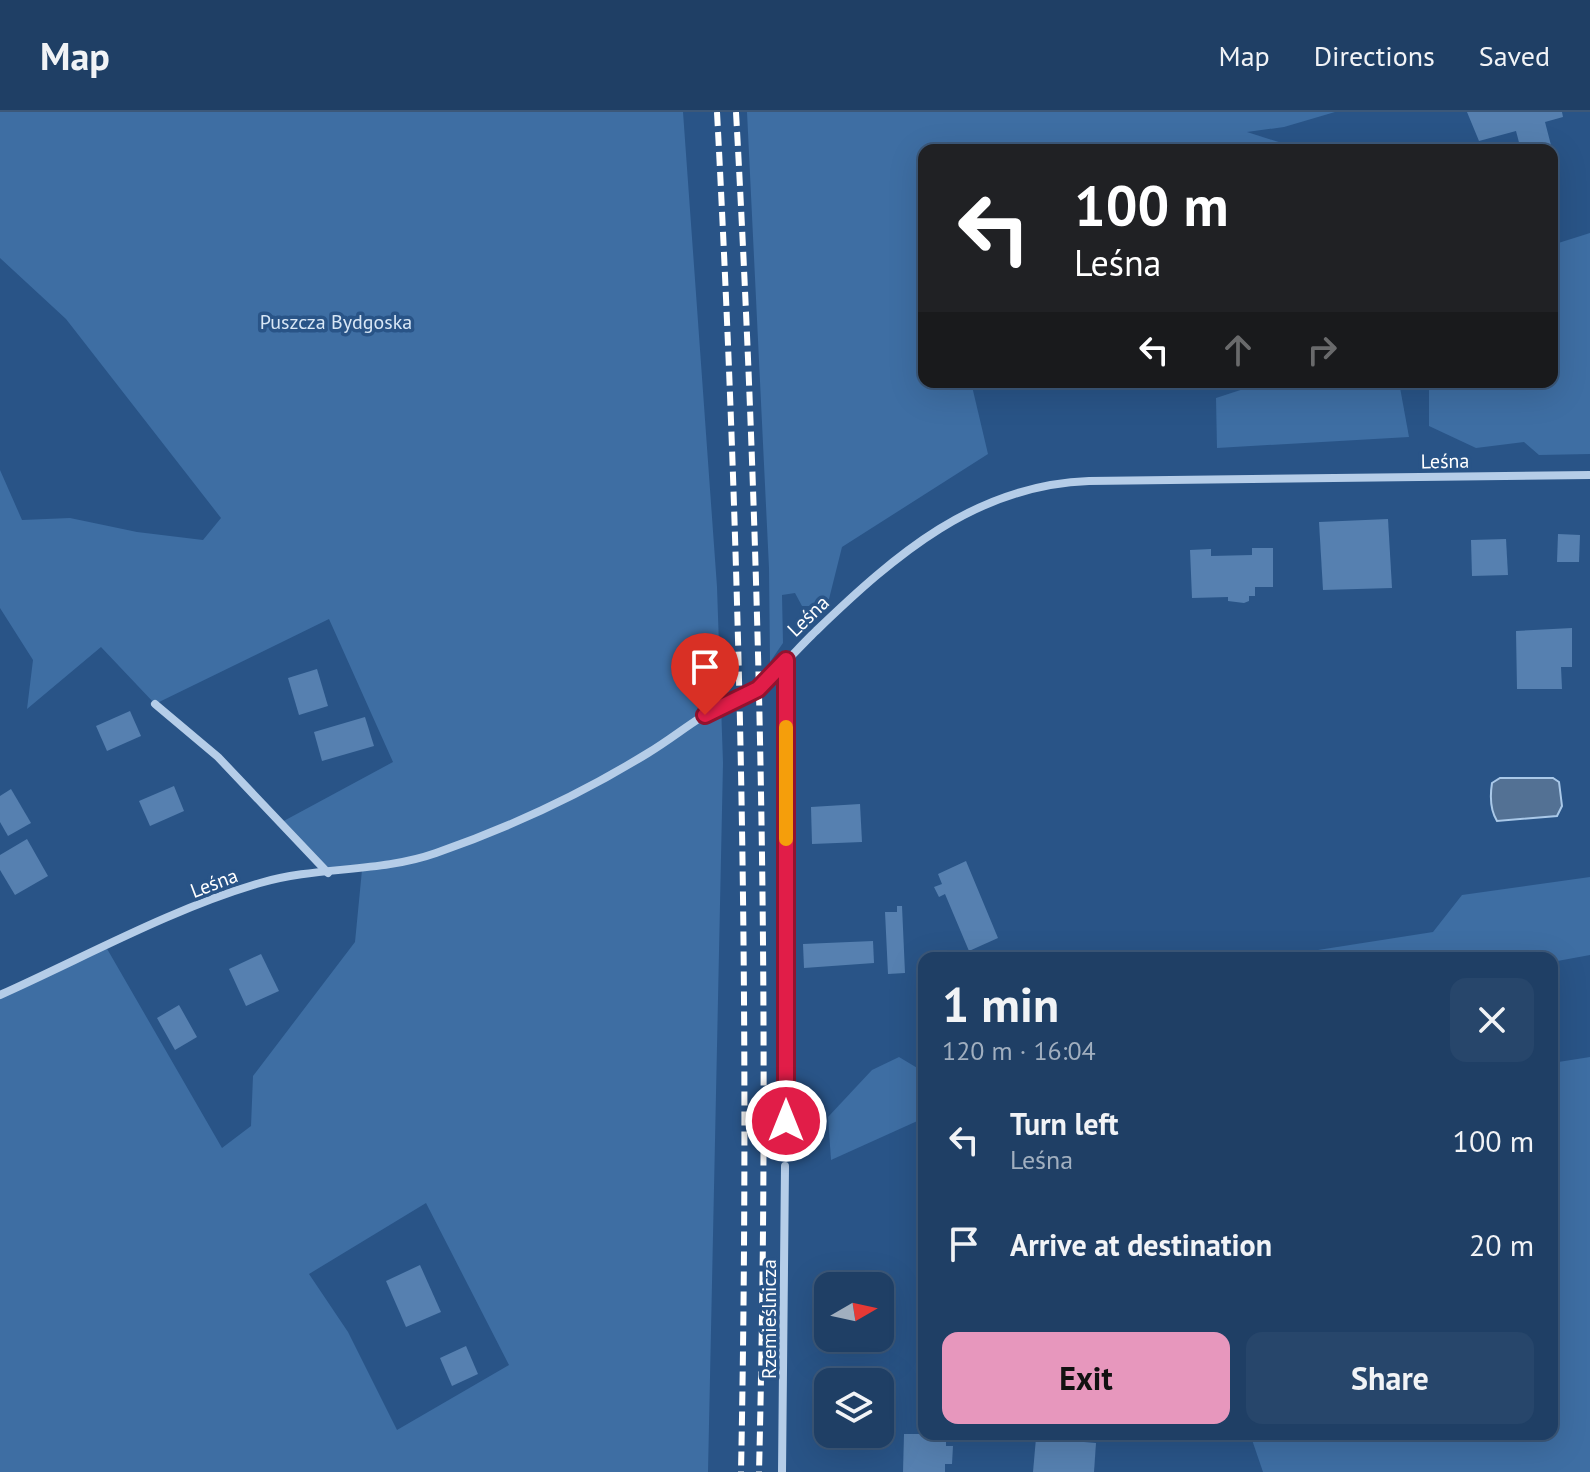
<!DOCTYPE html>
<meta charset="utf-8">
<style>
body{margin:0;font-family:"PT Sans",sans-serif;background:#27466b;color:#f1f3f6;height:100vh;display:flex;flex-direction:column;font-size:30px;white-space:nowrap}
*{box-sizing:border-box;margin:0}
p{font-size:26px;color:#a1afbf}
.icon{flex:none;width:44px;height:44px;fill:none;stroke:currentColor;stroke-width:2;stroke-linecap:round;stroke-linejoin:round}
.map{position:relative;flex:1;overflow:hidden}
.details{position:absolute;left:918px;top:840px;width:640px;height:488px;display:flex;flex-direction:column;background:#1f3f65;border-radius:16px;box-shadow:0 8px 32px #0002,0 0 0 2px #3c5879}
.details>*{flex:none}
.hud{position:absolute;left:918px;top:32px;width:640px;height:244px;border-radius:16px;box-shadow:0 8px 32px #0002,0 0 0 2px #3c5879;background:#202124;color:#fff;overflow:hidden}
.needle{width:52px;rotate:81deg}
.buttons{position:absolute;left:814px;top:1160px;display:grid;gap:16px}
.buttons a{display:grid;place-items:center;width:80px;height:80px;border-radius:16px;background:#1f3f65;box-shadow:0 8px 32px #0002,0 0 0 2px #3c5879;font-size:40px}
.pin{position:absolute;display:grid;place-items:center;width:68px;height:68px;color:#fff;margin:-82px -34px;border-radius:50% 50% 50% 0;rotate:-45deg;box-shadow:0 0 8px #0007}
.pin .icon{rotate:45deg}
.me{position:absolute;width:88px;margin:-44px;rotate:0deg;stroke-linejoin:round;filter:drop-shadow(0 0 6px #0008)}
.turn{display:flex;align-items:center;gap:28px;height:168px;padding:0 24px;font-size:36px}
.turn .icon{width:104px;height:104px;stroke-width:2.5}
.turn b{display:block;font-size:56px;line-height:68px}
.lanes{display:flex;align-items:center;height:76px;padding:0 24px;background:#0003;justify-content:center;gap:40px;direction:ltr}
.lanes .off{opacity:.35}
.round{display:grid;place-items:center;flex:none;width:84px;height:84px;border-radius:16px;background:#27466b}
.headline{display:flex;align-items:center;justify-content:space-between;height:136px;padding:0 24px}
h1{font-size:48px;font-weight:700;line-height:60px}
.button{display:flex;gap:16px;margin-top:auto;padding:16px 24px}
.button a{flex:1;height:92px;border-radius:16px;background:#e797bd;color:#111;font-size:32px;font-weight:700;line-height:92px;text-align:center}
.button a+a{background:#27466b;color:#f1f3f6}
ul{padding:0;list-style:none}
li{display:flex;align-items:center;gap:24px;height:104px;padding:0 24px}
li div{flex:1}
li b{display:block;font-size:30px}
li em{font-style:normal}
header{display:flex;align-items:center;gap:48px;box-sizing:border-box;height:112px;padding:0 40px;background:#1f3f65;border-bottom:2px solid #3c5879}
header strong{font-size:38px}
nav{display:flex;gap:44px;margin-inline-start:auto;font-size:28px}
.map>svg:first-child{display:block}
.green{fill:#3e6ea3;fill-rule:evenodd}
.water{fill:#537194;stroke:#a9c8e8;stroke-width:2}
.building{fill:#5680b0}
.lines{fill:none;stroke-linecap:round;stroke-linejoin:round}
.street{stroke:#b5cde8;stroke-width:8}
.rail{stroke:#fff;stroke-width:6;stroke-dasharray:14 6;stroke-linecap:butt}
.route-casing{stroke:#92132f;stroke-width:20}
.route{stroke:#e11d48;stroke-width:14}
.slow{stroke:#f59e0b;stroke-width:14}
.labels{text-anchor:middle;stroke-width:7;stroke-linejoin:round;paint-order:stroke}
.park-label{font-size:20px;fill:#d8e7f6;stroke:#295487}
.street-label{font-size:20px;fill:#fff;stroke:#295487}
</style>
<header>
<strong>Map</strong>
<nav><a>Map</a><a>Directions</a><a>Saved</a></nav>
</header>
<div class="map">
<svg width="1590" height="1360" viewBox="0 0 1590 1360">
<rect width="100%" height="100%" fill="#295487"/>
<g class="green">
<path d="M0,0H683L717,475L723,651L708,1360H0V883L106,835L222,1036L251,1014L253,964L355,830L362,758L328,761L280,711L393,650L329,507L155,592L101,535L27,597L33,548L0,496V358L22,408L70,406L137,420L203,428L221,406L66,207L0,146ZM426,1091L509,1253L397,1318L348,1220L309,1162Z"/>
<polygon points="747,0 1335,0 1284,15 1247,20 1304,38 924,38 924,270 971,270 988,342 842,435 829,487 816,494 802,494 795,481 782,483 783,531 770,550 769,456"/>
<polygon points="1590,121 1590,342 1539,343 1524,330 1476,336 1429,314 1429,270 1552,270 1552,133"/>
<polygon points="1265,270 1399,270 1409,325 1217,336 1216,286"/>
<polygon points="1590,765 1590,843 1552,850 1552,846 1266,846 1433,820 1462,783"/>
<polygon points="899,945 924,960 924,1006 831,1048 828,1005 872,958"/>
<polygon points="1590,945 1590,1360 1263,1360 1250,1322 1552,1322 1552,951"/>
</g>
<path class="water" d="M1500,666H1553L1559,670L1562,694L1557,704L1497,709C1490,698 1490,684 1492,671Z"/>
<g class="building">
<polygon points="1467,0 1562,0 1563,5 1545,10 1552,37 1521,38 1516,19 1479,29"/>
<polygon points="1388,407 1392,476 1323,478 1319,410"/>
<polygon points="1558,422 1580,423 1579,450 1557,450"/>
<polygon points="1506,427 1508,463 1472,464 1471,428"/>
<polygon points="1252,436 1273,436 1273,475 1255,475 1255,484 1249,484 1249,489 1244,491 1228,489 1228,485 1192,486 1190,438 1211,437 1211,444 1252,443"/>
<polygon points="1572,516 1572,555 1561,555 1562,577 1517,577 1516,519"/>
<polygon points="317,557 328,594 299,603 288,566"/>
<polygon points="130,599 141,624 107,639 96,614"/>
<polygon points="365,605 374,634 322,649 314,620"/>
<polygon points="174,674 184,699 150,714 139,689"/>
<polygon points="11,677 31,711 8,724 0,710 0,684"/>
<polygon points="860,692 862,730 812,732 811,695"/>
<polygon points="27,727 48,764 15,783 0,758 0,743"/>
<polygon points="966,749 998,826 969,839 945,782 939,785 934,775 942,772 938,762"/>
<polygon points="897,794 902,794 905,861 888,862 885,800 897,800"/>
<polygon points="873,829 874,851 804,856 803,832"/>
<polygon points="261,842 279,879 246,894 229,857"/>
<polygon points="179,893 197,925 175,938 157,906"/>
<polygon points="420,1153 441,1200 406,1215 386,1169"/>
<polygon points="466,1234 478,1262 452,1274 440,1246"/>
<polygon points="904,1322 946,1322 946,1334 953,1334 952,1352 945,1352 945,1360 903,1360"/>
<polygon points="1036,1326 1096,1331 1094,1360 1033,1360"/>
</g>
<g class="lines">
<g class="street">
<polyline points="155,592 218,645 328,761"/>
<path d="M0,883C85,845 171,797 260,771C318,754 379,761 436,741C508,716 583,681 648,641C673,626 695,607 720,594C731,588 743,584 754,579C765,573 804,530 816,519C895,443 975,373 1089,369L1590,363"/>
<polyline points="786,1009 786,548"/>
<polyline points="782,1360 785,1054"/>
</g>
<g class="rail">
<path d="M717,0C741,453 750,906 741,1360"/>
<path d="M736,0C761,453 770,907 759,1360"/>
</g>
</g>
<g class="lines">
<g class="route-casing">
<polyline id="route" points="705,603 758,577 786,548 786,1009"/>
</g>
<use href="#route" class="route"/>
<polyline class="slow" points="786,615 786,727"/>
</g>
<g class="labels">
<g class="park-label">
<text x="336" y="217">Puszcza Bydgoska</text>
</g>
<g class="street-label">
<text transform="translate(1445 349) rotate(-1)" y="7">Leśna</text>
<text transform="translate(808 504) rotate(-44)" y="7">Leśna</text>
<text transform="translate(214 771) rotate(-21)" y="7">Leśna</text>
<text transform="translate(769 1207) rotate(-90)" y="7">Rzemieślnicza</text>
</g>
</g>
</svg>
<div class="buttons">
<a><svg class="needle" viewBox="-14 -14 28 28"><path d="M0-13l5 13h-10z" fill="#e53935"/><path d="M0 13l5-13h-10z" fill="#a1afbf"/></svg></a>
<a><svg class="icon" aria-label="layers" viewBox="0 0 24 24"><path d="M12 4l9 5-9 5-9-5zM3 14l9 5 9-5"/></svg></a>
</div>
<div class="pin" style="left:705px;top:603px;background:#d93025"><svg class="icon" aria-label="arrive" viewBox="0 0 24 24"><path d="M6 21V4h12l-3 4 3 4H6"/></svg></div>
<svg class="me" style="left:786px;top:1009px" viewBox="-20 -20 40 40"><circle r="17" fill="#e11d48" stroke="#fff" stroke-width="3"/><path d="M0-11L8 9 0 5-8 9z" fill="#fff"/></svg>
<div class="hud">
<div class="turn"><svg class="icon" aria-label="left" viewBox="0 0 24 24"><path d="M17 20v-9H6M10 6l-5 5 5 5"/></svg><div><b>100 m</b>Leśna</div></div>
<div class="lanes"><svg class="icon" aria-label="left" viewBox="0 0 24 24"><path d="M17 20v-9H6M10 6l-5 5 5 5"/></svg><svg class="icon off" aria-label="ahead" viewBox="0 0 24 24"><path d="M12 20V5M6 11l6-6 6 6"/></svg><svg class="icon off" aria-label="right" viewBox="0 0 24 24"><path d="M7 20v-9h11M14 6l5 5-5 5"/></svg></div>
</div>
<section class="details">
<div class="headline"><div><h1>1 min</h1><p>120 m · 16:04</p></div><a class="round"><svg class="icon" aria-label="close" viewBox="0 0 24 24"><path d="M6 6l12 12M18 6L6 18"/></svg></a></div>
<ul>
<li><svg class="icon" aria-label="left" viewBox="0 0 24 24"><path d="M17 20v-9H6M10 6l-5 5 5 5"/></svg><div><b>Turn left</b><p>Leśna</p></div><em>100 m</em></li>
<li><svg class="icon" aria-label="arrive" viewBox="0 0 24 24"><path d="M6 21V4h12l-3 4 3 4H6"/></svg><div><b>Arrive at destination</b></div><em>20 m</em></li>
</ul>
<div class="button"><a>Exit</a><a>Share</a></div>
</section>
</div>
